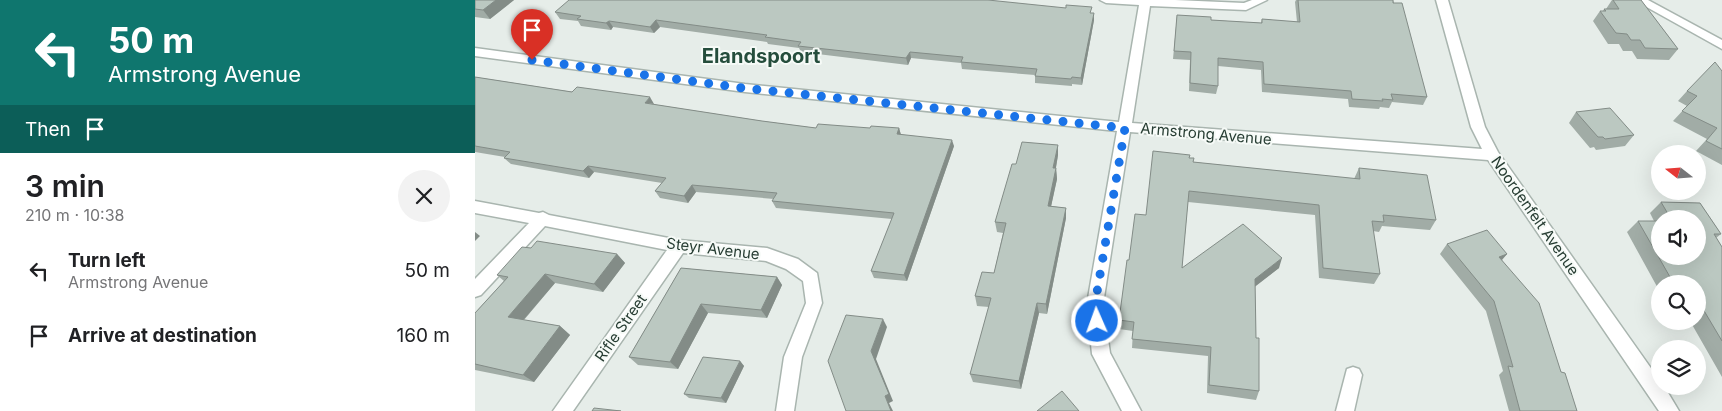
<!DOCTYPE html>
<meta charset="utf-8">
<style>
body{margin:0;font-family:Inter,sans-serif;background:#f2f2f2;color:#202124;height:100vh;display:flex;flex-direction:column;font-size:19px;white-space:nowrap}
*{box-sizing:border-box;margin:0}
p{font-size:16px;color:#757577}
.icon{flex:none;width:28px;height:28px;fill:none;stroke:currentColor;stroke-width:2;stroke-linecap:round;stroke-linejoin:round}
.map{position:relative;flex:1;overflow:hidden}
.side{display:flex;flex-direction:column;background:#fff;width:475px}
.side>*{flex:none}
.guide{background:#0f766e;color:#fff;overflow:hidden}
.needle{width:32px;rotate:287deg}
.buttons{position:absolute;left:1176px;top:145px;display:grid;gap:10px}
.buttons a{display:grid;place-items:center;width:55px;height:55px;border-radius:50%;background:#fff;box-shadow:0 5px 20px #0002;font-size:25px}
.pin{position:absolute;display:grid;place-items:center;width:42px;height:42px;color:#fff;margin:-51px -21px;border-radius:50% 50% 50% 0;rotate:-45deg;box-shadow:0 0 5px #0007}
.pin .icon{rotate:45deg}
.me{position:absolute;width:55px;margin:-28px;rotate:358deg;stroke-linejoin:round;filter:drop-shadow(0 0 4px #0008)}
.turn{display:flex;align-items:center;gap:18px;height:105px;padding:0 25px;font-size:22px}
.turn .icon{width:65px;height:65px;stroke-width:2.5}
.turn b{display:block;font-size:35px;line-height:42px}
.then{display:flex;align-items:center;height:48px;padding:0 25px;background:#0003;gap:10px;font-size:19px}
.round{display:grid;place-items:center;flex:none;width:52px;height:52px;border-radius:26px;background:#f2f2f2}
.headline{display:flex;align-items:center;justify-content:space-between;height:85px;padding:0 25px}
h1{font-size:30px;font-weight:600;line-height:38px}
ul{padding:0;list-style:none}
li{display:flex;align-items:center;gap:15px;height:65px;padding:0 25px}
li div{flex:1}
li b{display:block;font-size:19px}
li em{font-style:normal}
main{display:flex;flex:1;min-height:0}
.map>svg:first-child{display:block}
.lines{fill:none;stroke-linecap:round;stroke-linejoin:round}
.minor-casing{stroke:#a9b5af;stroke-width:3}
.minor{fill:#fff;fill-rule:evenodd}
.wall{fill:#a1aca6;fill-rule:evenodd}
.shaded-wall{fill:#838c87}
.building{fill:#bbc8c1;stroke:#838c87}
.route{stroke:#1a73e8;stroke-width:9;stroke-dasharray:0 16.2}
.labels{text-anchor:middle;stroke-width:4;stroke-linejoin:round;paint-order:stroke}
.street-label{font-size:15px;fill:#273d33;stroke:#f6faf7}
.district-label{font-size:20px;font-weight:bold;fill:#254d3c;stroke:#f6faf7}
</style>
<main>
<section class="side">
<div class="guide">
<div class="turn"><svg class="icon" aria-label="left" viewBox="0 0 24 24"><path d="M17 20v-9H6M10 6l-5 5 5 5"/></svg><div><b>50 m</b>Armstrong Avenue</div></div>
<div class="then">Then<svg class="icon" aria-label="arrive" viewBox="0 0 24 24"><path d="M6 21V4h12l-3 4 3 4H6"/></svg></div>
</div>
<div class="headline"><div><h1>3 min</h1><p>210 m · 10:38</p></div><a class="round"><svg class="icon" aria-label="close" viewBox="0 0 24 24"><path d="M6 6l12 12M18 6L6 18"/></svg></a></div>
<ul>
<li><svg class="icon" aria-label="left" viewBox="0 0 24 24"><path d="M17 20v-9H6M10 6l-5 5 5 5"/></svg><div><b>Turn left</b><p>Armstrong Avenue</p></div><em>50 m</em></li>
<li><svg class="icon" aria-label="arrive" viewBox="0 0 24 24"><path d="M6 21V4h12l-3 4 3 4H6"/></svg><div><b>Arrive at destination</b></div><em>160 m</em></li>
</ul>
</section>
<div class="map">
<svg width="1247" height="411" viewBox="0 0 1247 411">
<rect width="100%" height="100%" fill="#e6ede9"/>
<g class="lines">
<g class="minor-casing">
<g id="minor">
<polygon points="625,0 700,0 769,3 777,0 792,0 771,10 675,6 657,123 1007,149 996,127 961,0 973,0 1010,127 1023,152 1185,381 1185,386 1189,386 1204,411 1184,411 1013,160 655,132 628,304 635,353 666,411 647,411 617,354 612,304 642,131 270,92 0,56 0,48 270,84 644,122 664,5 631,3"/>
<polygon points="1159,0 1173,0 1247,40 1247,49"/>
<polygon points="0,201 64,213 68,212 74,215 204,240 292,248 323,259 342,273 347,303 327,357 319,411 301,411 309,357 331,303 328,281 311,269 291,261 208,253 98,411 78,411 192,250 70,226 6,295 0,297 0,279 54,223 0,213"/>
<polygon points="878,367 884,369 887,375 879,411 861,411 872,369"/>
</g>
</g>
<use href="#minor" class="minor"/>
</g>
<g class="wall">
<polygon points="0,0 39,0 15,19 0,17"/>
<polygon points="821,0 918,0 952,97 948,105 917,102 914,108 905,107 904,109 874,107 873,99 787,92 786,70 743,66 743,86 741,94 714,91 715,60 698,59 702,15 736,20 786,23 787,19 822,22 820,2"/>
<polygon points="1137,0 1166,0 1203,49 1194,60 1162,59 1157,51 1148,51 1144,44 1133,44 1118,21 1125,11 1128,11 1129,9 1131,9"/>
<polygon points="80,12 617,13 619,20 607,85 597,84 597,86 560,83 560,75 487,69 486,63 436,58 433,65 326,52 324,48 293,44 292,42 185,27 179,33 138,27 136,30 106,26 103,21 85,19"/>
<polygon points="1247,71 1247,165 1221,151 1232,139 1198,121 1212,106 1203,101 1212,91"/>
<polygon points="0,77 287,121 341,128 424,128 426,135 479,146 432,281 399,278 396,271 417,219 301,208 297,201 299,199 221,192 213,203 185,198 180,191 187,183 119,172 114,178 36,164 29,158 30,157 0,152"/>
<polygon points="1101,112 1159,135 1150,146 1121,150 1119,147 1115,148 1094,123"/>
<polygon points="583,145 583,155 581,168 582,179 576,206 591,208 591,218 572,314 564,313 546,389 498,382 495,374 514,307 502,306 500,296 519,273 528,233 522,232 520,222 541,164"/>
<polygon points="714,158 718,162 879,179 884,168 961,220 955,230 907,226 904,232 898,231 905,274 899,284 844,278 840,215 713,202 707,268 804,268 780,286 781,338 784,391 781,400 732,393 733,356 657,348 658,331 644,329 644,320 654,260 671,215"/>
<path d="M1186,202L1225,203L1246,234L1241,238L1247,247V377L1215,321H1222V284H1185V292L1152,232L1163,221H1179L1175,213ZM1185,219H1222V256H1185Z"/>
<polygon points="972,244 1032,254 1027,260 1086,372 1102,411 1034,411 1024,375 1028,371 1011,311 965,254"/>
<polygon points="56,248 142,254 150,263 128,292 80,283 49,320 85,326 95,335 59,382 0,370 0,313 29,281 22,275"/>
<polygon points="206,268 302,277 307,285 292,318 233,313 203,369 163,365 154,357"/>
<polygon points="265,361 269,366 251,403 214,398 209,394"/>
</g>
<g class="shaded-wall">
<polygon points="21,0 39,0 15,19 8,10"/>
<polygon points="619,13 619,20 607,85 606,78"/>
<polygon points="181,20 185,27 179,33 175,27"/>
<polygon points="134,21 138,27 136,30 131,23"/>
<polygon points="435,52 436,58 433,65 431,58"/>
<polygon points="175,97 179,104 170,103"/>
<polygon points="424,128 426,135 422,134"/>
<polygon points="477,140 479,146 432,281 429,275"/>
<polygon points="583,145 583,155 579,178 578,168"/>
<polygon points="113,166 119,172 114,178 108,171"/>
<polygon points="581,168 582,179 574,216 573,206"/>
<polygon points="217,185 221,192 213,203 209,196"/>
<polygon points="591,208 591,218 572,314 571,304"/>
<polygon points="0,232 5,236 0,241"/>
<polygon points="142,254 150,263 128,292 119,284"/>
<polygon points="1032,254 1024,263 1024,257"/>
<polygon points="807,258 804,268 777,289 780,279"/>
<polygon points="70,274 80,283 44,325 33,317"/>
<polygon points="302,277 307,285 292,318 286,310"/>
<polygon points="562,303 564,313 546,389 544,381"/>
<polygon points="226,304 233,313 203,369 195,362"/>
<polygon points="408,319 412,327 401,359 418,401 414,403 418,411 416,411 410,396 396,351"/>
<polygon points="85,326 95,335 59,382 48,375"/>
<polygon points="265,361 269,366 251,403 246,398"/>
</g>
<g class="building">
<polygon points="0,0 21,0 8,10 0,9"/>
<polygon points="94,0 513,0 591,8 591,5 617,7 615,13 619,13 606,78 597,77 596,79 560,76 562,69 486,62 488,57 435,52 431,58 323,46 326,42 290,37 292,35 181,20 175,27 134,21 131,23 102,19 106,16 80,12"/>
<polygon points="823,0 918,0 918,3 927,3 952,97 916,94 918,100 907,99 908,101 877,99 876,91 789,84 788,62 743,58 743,86 715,83 716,52 699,51 702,15 736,17 736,20 787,23 787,19 825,22"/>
<polygon points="1138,0 1166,0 1203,49 1170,48 1165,40 1156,40 1152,34 1141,33 1125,11 1131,11 1129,9 1144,9"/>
<polygon points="1240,62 1247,71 1247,149 1231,141 1242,128 1207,111 1222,96 1212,91"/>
<polygon points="0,77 97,92 102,87 175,97 170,103 287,121 341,128 343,124 395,128 396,126 424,128 422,134 477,140 429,275 396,271 419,213 297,201 302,193 217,185 209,196 180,191 191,178 113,166 108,171 29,158 35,152 0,146"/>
<polygon points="1135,108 1159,135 1130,139 1128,137 1123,137 1101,112"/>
<polygon points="547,142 583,145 578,168 581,168 573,206 591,208 571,304 562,303 544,381 495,374 516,298 500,296 507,272 519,273 531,223 520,222 537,164 541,164"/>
<polygon points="678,151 715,155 714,158 719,158 718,162 885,179 884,168 952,175 961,220 908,215 909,222 897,221 905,274 848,268 844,205 714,191 707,268 768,224 807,258 780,279 781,338 784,338 784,391 734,385 736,347 657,339 659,322 644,320 652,260 654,260 660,214 671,215"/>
<polygon points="1186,202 1225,203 1246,234 1239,234 1247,247 1247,341 1228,309 1222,309 1222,284 1199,284 1163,221 1185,221 1185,256 1222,256 1222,219 1196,219"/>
<polygon points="1012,230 1032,254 1024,257 1064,303 1086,372 1090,373 1102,411 1045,411 1033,366 1038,367 1019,301 972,244"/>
<polygon points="62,241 142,254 119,284 70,274 33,317 85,326 48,375 0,364 0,313 33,277 22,275 47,247 56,248"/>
<polygon points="206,268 302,277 286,310 226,304 195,362 154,357"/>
<polygon points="371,315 408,319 396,351 414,394 410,396 416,411 371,411 353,361"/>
<polygon points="228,357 265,361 246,398 209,394"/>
<polygon points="587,391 604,411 562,411"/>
<polygon points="119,408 146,411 117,411"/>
</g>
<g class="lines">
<polyline class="route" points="57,60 268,88 650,128 620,304 622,321"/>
</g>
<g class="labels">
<g class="street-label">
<text transform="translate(731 134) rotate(5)" y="5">Armstrong Avenue</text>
<text transform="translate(1060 216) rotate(55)" y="5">Noordenfelt Avenue</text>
<text transform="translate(238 249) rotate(7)" y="5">Steyr Avenue</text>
<text transform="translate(146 328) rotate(-55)" y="5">Rifle Street</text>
</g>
<g class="district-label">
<text x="286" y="63">Elandspoort</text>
</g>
</g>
</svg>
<div class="buttons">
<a><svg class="needle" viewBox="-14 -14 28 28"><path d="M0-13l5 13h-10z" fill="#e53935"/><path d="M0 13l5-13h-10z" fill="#757577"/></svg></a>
<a><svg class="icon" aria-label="sound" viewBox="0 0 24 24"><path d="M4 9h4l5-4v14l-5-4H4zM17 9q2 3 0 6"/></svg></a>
<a><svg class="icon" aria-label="search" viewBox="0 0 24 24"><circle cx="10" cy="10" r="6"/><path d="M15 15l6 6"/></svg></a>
<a><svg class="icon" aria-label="layers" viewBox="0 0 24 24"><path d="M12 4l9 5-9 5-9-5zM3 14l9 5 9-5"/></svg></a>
</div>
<div class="pin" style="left:57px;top:60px;background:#d93025"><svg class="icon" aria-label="arrive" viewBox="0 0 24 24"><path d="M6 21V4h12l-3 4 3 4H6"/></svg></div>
<svg class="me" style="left:622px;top:321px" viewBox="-20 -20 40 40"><circle r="17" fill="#1a73e8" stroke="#fff" stroke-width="3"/><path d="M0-11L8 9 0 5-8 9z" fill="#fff"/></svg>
</div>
</main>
